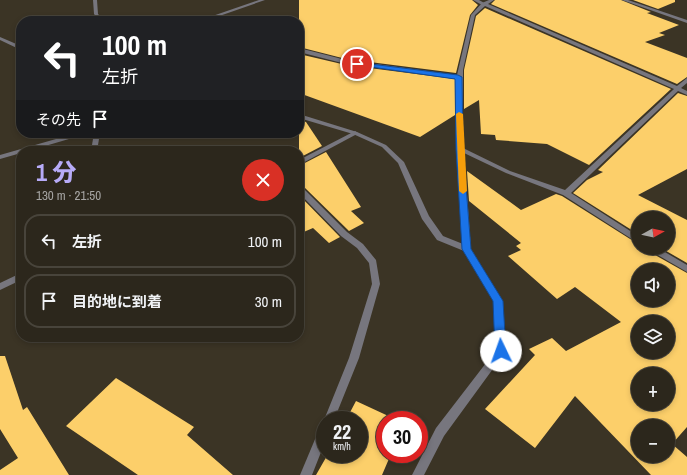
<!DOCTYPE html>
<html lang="ja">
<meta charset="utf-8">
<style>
body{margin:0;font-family:"Archivo Narrow","Noto Sans JP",sans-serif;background:#342f25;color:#f1f3f6;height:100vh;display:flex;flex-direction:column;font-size:15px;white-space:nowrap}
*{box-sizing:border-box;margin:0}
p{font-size:13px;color:#a6a5a3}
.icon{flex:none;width:22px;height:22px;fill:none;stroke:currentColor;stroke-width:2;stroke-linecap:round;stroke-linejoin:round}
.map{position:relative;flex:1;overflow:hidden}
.sheet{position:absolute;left:16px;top:146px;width:288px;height:196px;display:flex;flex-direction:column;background:#2c271c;border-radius:16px;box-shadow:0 2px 6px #0003,0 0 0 1px #48443b}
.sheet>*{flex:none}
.hud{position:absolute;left:16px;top:16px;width:288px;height:122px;border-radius:16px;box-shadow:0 2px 6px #0003,0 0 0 1px #48443b;background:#202124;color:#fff;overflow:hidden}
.needle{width:26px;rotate:82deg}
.fabs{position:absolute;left:631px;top:211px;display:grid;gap:8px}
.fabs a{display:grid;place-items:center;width:44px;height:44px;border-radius:50%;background:#2c271c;box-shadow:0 2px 6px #0003,0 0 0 1px #48443b;font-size:20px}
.speed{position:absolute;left:316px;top:411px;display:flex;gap:8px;font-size:20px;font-weight:700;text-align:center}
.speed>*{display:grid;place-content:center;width:52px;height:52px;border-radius:50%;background:#2c271c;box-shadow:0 2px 6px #0003,0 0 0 1px #48443b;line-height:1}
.speed small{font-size:10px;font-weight:400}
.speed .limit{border:6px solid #d22;background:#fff;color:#111}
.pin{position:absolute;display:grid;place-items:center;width:34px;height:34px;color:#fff;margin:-17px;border:2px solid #fff;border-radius:50%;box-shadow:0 1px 4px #0007}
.me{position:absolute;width:44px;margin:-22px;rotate:357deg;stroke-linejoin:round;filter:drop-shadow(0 0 3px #0008)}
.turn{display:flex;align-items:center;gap:14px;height:84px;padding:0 20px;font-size:18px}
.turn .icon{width:52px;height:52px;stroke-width:2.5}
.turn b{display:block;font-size:28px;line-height:34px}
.then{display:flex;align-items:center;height:38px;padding:0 20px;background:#0003;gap:8px;font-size:15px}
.round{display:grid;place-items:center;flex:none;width:42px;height:42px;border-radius:21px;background:#342f25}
.headline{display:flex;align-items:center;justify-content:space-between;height:68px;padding:0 20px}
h1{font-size:24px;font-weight:800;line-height:30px;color:#b7abf8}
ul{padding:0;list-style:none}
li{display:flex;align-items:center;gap:12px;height:54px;margin:0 8px 6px;padding:0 12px;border:2px solid #48443b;border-radius:16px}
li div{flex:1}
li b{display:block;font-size:15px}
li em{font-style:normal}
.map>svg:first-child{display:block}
.building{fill:#fccf6a;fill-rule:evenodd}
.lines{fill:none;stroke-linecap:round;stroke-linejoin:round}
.service{fill:#77767e;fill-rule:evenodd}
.minor{fill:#77767e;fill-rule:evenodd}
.route{fill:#1a73e8;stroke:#114b97}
.slow{fill:#f59e0b}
</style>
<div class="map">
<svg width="687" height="475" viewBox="0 0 687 475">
<rect width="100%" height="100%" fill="#3b3425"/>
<g class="building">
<polygon points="299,0 472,0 478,5 470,15 456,73 346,59 299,47"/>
<polygon points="495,0 621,0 651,12 647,13 679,25 659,33 665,35 645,42 687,58 687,77 677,84 491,4"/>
<polygon points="633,0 675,0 675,2 658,9"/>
<polygon points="485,8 671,89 589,165 547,144 496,140 495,135 481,134 479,100 464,109 464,70 476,16"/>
<polygon points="299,54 346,65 455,79 455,115 420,137 299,93"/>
<polygon points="678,93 687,96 687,169 638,195 687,220 687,263 661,248 668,248 668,218 638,218 638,234 573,193 587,180 603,172 598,170"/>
<polygon points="299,120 306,122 322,146 299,158"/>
<polygon points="326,152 361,207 351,211 364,223 349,231 303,186 299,186 299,166"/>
<path d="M467,171L521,210L556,194L562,196L638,244V248H647L648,251L687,273V427L672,444L687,457V475H651L575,396L535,448L485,409L535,355L529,349L552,338L566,351L621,322L575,287L557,299L508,256L521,250L516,246L521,243L469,201ZM638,270H668V300H638ZM638,322H668V352H638ZM638,374H668V404H638ZM638,426H668V456H638Z"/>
<polygon points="299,195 340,237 329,243 313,228 299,234"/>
<polygon points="0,356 5,356 23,410 27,407 69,475 0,475 0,470 18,458 0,429"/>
<polygon points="116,378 194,427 187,435 233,475 138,475 66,426"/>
<polygon points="356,401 397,420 385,420 385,454 391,454 382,475 316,475 328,454 359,454 359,420 346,420"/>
</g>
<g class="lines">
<g class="service">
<polygon points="259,0 265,0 205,21 198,21"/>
<polygon points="473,0 479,0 486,4 482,5"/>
<polygon points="355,131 358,133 357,134 299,165 299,160"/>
<polygon points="77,133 87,133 86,134 28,151 21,151 21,153 0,159 0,155"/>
<polygon points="299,187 302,187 347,232 363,244 376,260 380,284 359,358 334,420 325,420 325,423 324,420 349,358 372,284 369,263 357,248 341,236 299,193"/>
<polygon points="325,424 325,442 312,475 300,475 321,425"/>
</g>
<g class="minor">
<polygon points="93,0 97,0 98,14 105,21 100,21 94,14"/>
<path d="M489,0H494L488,4L677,86L687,78V83L681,88L687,91V95L678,91L571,193L638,236V243L563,195L506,173L464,153L471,249L502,301L506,351L444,436L424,475H412L436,428L496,350L494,301L464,251L437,240L422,219L398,163L382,147L353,134L299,118V114L357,132L386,145L404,162L429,216L443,236L463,244L457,149L456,78L346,64L299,52V48L346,60L457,75L471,15L482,3ZM485,6L674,89L565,190L510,171L463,148V70L475,15Z"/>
<polygon points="622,0 628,0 687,20 687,23"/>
<polygon points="0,37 21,46 21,50 0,40"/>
<polygon points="94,133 100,133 97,151 91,151"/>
<polygon points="648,248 658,248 687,265 687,272 649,250"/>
<polygon points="21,273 21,280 0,290 0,283"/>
</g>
</g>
<polygon class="route" points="355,62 458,75 462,77 463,149 471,249 503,301 506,351 505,354 501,356 497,354 495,351 493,301 462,249 456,149 455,79 357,65 354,64"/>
<polygon class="slow" points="459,112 463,114 467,191 463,194 459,191 456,114"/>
</svg>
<div class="fabs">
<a><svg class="needle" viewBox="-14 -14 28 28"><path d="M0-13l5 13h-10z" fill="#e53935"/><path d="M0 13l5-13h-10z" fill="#a6a5a3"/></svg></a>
<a><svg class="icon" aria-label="sound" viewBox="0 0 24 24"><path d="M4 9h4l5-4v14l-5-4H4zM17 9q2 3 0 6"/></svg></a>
<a><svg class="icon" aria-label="layers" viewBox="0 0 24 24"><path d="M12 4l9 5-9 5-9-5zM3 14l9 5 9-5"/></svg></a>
<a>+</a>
<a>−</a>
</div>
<div class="speed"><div>22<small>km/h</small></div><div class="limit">30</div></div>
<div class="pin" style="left:357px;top:64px;background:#d93025"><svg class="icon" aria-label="arrive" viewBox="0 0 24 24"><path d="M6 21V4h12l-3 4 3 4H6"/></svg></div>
<svg class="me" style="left:501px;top:351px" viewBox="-20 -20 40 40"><circle r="19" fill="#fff"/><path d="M0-13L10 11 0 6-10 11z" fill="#1a73e8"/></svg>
<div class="hud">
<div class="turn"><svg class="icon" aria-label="left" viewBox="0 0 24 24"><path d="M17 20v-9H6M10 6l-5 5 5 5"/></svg><div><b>100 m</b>左折</div></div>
<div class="then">その先<svg class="icon" aria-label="arrive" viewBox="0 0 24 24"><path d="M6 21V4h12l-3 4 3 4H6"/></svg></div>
</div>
<section class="sheet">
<div class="headline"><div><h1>1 分</h1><p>130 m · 21:50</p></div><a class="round" style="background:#d93025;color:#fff"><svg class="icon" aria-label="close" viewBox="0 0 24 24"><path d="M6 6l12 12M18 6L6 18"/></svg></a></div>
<ul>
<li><svg class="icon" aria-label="left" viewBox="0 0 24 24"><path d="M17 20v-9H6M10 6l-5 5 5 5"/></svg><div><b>左折</b></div><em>100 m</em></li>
<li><svg class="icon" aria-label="arrive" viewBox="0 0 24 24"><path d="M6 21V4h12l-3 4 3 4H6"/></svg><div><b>目的地に到着</b></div><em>30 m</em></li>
</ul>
</section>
</div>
